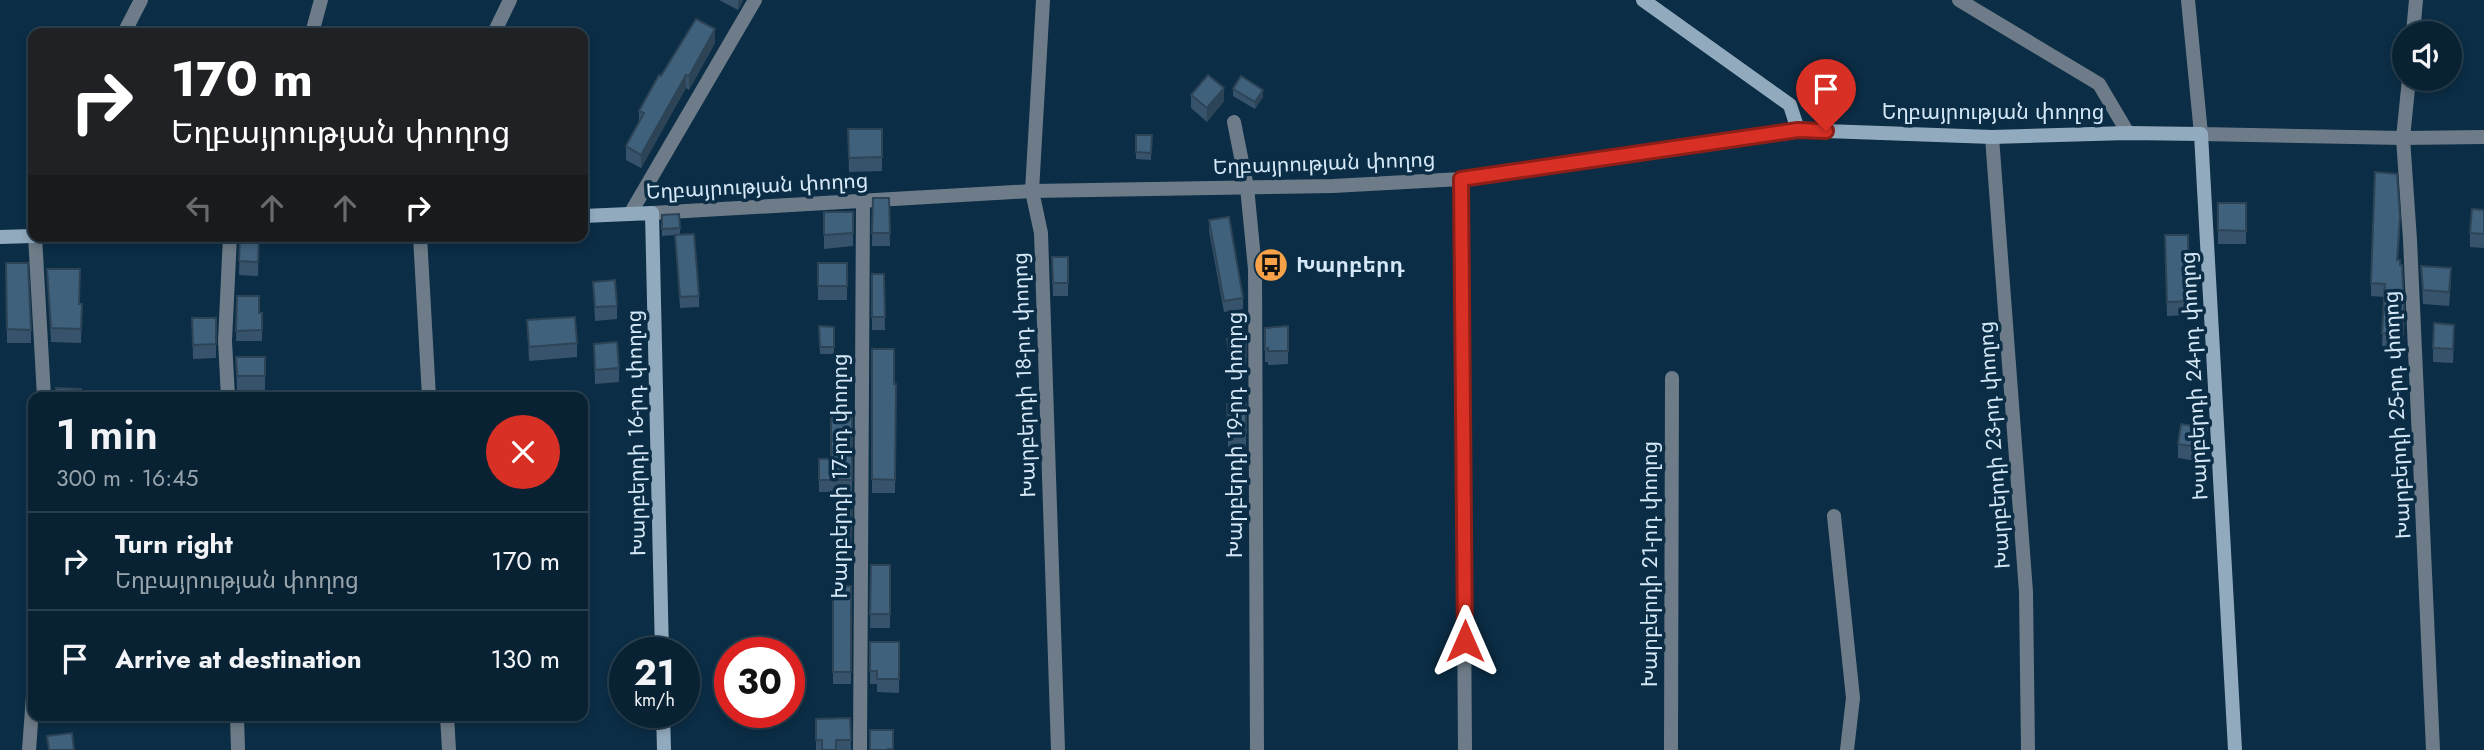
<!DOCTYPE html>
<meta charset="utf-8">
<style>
body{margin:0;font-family:Jost,"Noto Sans Armenian",sans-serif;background:#162f40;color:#f1f3f6;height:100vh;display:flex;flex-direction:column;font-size:26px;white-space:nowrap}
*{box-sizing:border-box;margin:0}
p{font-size:23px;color:#98a4ac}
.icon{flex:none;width:38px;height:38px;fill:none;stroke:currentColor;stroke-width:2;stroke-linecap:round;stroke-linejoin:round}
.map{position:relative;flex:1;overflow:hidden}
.drawer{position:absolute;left:28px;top:392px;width:560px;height:329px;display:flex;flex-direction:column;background:#082234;border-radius:14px;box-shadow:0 4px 10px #0003,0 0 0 2px #293f4f}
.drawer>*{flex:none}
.guide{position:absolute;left:28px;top:28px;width:560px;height:214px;border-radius:14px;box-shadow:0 4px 10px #0003,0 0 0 2px #293f4f;background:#202124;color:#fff;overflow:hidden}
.tools{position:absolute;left:2392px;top:21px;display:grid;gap:14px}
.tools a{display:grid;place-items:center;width:70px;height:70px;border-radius:50%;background:#082234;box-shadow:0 4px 10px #0003,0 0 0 2px #293f4f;font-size:35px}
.speed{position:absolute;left:609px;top:637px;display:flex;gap:14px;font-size:35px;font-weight:700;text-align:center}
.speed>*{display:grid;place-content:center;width:91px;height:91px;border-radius:50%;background:#082234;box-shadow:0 4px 10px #0003,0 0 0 2px #293f4f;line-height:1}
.speed small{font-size:18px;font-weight:400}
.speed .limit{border:10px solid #d22;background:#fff;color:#111}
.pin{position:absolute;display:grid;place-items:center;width:60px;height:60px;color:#fff;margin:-72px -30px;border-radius:50% 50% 50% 0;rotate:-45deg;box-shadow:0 0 7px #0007}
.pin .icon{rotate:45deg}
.me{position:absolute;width:77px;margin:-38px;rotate:0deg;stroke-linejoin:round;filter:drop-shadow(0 0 5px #0008)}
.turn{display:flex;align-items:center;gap:24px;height:147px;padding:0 28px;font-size:32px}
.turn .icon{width:91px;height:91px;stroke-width:2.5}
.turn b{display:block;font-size:49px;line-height:60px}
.lanes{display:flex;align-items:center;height:66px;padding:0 28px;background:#0003;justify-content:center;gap:35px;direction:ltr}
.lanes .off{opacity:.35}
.round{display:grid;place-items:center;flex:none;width:74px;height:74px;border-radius:37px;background:#162f40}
.overview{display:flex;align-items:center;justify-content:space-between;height:119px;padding:0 28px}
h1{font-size:42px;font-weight:600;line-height:52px}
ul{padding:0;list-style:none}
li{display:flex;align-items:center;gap:21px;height:98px;padding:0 28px;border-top:2px solid #293f4f}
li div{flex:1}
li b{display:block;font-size:26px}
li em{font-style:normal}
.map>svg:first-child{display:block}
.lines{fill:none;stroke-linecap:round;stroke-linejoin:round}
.street{stroke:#6d7c88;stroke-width:14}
.secondary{stroke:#92aabe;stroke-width:14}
.wall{fill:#37536b}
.shaded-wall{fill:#2d4457}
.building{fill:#40617c;stroke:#2d4457;stroke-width:2}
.route-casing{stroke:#8d1f18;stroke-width:18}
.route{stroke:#d93025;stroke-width:12}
.labels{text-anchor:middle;stroke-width:7;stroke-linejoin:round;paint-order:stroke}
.street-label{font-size:21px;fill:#d5e8f7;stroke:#0b2d45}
.poi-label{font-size:21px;font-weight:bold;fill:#d5e8f7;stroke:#0b2d45;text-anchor:start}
</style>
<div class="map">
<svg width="2484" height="750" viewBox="0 0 2484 750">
<rect width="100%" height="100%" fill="#0b2d45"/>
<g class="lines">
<g class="street">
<polyline points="1043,0 1032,191 1041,233 1058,750"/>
<polyline points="1959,0 2099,84 2128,133"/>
<polyline points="2188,0 2201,134 2403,138 2484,137"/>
<polyline points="124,33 141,0"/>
<polyline points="312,33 321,0"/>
<polyline points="494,33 510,0"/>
<polyline points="2413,33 2416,0"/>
<polyline points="2409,79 2403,138 2410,240 2433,750"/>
<polyline points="1234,122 1247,187 1255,269 1257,750"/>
<polyline points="1992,137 2026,592 2028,750"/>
<polyline points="1461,179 1465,750"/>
<polyline points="652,213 1032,191 1333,186 1461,179 1798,130"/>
<polyline points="630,214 755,0"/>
<polyline points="35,236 44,397"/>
<polyline points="420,236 429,397"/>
<polyline points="228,397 225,341 230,236"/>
<polyline points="1834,516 1853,698 1847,750"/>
<polyline points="237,716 238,750"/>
<polyline points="447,716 449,750"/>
<polyline points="29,750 33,696"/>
<polyline points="860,750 863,202"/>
<polyline points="1671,750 1672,378"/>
</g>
<g class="secondary">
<polyline points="1643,0 1790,105 1798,130 1992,137 2128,133 2201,134 2235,750"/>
<polyline points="583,216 652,213 662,653"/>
<polyline points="0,237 33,236"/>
<polyline points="663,712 664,750"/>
</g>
</g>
<g class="wall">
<polygon points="719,0 743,0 738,10"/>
<polygon points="715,43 689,90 686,88 641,168 626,160 626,146 639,122 639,111 661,76"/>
<polygon points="1233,89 1263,97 1255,109 1233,96"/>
<polygon points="1191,95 1224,101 1207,122 1191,108"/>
<polygon points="848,129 882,129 882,171 849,172"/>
<polygon points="1136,135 1152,135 1151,160 1136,159"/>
<polygon points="873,198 889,198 890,246 872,246"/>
<rect x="2218" y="203" width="28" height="41"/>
<polygon points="2484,210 2484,248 2470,247 2470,233"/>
<polygon points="824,212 853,212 853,246 824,249"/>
<polygon points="662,215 680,228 680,235 699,296 699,307 680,308 675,235 662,236"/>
<polygon points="1209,220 1243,298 1243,309 1224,312 1209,231"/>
<polygon points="2400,231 2398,260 2404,323 2403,348 2382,346 2384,297 2371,296 2371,283"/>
<polygon points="2165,235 2188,235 2189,315 2167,316"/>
<polygon points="240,236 259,236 258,276 239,275"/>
<polygon points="1052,257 1068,257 1068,296 1053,296"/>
<polygon points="6,263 31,330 31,343 7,343"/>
<rect x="818" y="263" width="29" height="37"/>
<polygon points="2421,266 2451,282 2449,306 2423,304"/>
<polygon points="47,269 79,304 82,304 81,343 51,342"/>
<polygon points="872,274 884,274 885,330 872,330"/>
<polygon points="593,282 617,306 617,319 595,321"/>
<polygon points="237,296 259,313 262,313 262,341 236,341"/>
<polygon points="192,318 216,318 216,358 193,359"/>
<polygon points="527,320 577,343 577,357 529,361"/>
<polygon points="819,326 834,327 834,354 820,354"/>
<polygon points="1288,326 1288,364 1268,365 1268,362 1265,362 1265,328"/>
<polygon points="1246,337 1246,364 1230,366 1227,339"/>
<polygon points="2454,338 2453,363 2433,362 2433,348"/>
<polygon points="594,344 619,368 619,382 595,384"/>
<polygon points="872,349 894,384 896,384 895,493 872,493"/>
<polygon points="236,357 265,357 265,390 237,390"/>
<polygon points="1227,404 1246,404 1246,447 1228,447"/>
<polygon points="852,416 852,492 819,492 819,459 831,459"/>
<polygon points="2207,441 2203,462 2178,458 2178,444"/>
<polygon points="838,510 852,510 851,552 838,552"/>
<polygon points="871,565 890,565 890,628 870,628"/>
<rect x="833" y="586" width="18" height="98"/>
<polygon points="870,642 899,642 899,693 877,692 877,684 870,684"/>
<polygon points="850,718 851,750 816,750 816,719"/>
</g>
<g class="shaded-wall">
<polygon points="738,0 743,0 738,10"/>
<polygon points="715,29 715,43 689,90 689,76"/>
<polygon points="686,75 686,88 641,168 641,155"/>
<polygon points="1224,88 1224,101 1207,122 1207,108"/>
<polygon points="1263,90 1263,97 1255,109 1255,102"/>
<polygon points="2207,428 2207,441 2203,462 2203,448"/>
</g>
<g class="building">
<polygon points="696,19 715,29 689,76 686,75 641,155 626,146 644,113 639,111 659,75 661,76"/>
<polygon points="1208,75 1224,88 1207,108 1191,95"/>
<polygon points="1241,76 1263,90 1255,102 1233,89"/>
<polygon points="848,129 882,129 882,157 849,158"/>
<polygon points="1136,135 1152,135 1151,153 1136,152"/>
<polygon points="2375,172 2397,174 2400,217 2397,260 2400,260 2400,265 2402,265 2404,309 2403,334 2382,333 2385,284 2371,283"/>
<polygon points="873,198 889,198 890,233 872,233"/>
<polygon points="2218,203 2246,203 2246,231 2218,230"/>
<polygon points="2472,209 2484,210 2484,234 2470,233"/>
<polygon points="824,212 853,212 853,233 824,235"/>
<polygon points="679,214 680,228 662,229 662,215"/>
<polygon points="1229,217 1243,298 1224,301 1209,220"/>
<polygon points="694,234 699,296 680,297 675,235"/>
<polygon points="2165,235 2188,235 2189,301 2167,302"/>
<polygon points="240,236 259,236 258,262 239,261"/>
<polygon points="1052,257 1068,257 1068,283 1053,283"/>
<polygon points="6,263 28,263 31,330 7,329"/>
<rect x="818" y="263" width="29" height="23"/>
<polygon points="2421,266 2451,268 2449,292 2423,290"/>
<polygon points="47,269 80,269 79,304 82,304 81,329 51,328"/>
<polygon points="872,274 884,274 885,317 872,317"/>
<polygon points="615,280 617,306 595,307 593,282"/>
<polygon points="237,296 259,296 259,313 262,313 262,330 236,331"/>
<polygon points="575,317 577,343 529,347 527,320"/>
<polygon points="192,318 216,318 216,344 193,345"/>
<polygon points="2434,323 2454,325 2453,349 2433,348"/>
<polygon points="819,326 834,327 834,347 820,347"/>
<polygon points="1288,326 1288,351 1268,351 1268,348 1265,349 1265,328"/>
<polygon points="1246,337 1246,357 1230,359 1227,339"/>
<polygon points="617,342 619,368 595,370 594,344"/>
<polygon points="872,349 894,349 894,384 896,384 895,480 872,479"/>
<polygon points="236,357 265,357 265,376 237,376"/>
<polygon points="56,388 81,389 81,397 56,397"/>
<polygon points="1227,404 1246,404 1246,433 1228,434"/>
<polygon points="831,416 852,416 852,480 819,480 819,459 831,459"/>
<polygon points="2181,424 2207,428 2203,448 2178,444"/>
<polygon points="838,510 852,510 851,538 838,538"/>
<polygon points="871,565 890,565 890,614 870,614"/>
<rect x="833" y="586" width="18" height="86"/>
<polygon points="870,642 899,642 899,679 877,679 877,671 870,671"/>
<polygon points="850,718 851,740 836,740 836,750 822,750 822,740 816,740 816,719"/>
<polygon points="870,730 893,730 893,749 888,749 888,750 870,750"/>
<polygon points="72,733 74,750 49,750 47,736"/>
</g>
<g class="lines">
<g class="route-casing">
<polyline id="route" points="1465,641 1461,179 1798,130 1826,131"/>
</g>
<use href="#route" class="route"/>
</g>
<defs>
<g id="bus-disc" transform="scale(1.75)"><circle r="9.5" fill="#f7a149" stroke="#0b2d45"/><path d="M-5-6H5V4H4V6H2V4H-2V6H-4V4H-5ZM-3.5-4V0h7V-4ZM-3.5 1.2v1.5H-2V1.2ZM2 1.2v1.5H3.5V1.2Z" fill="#111"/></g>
</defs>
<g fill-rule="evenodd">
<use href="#bus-disc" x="1271" y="265"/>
</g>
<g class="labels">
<g class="street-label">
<text x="1993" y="119">Եղբայրության փողոց</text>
<text transform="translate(1324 163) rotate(-2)" y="7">Եղբայրության փողոց</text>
<text transform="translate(757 186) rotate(-3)" y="7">Եղբայրության փողոց</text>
<text transform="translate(1024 375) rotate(-92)" y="7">Խարբերդի 18-րդ փողոց</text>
<text transform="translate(2194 376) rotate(-93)" y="7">Խարբերդի 24-րդ փողոց</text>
<text transform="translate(2397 415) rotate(-93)" y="7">Խարբերդի 25-րդ փողոց</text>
<text transform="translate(636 433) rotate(-91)" y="7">Խարբերդի 16-րդ փողոց</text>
<text transform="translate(1235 435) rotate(-90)" y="7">Խարբերդի 19-րդ փողոց</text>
<text transform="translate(1994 445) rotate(-94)" y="7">Խարբերդի 23-րդ փողոց</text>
<text transform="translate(840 476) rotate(-90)" y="7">Խարբերդի 17-րդ փողոց</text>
<text transform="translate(1650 564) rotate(-90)" y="7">Խարբերդի 21-րդ փողոց</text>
</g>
<g class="poi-label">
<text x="1296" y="272">Խարբերդ</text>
</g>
</g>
</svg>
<div class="tools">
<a><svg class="icon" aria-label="sound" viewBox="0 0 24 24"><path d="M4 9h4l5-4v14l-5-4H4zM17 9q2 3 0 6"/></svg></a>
</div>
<div class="speed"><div>21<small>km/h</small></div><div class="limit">30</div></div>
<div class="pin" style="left:1826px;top:131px;background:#d93025"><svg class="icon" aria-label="arrive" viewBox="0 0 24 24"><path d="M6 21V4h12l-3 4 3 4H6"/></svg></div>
<svg class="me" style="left:1465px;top:641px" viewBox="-20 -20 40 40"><path d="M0-17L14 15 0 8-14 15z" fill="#d93025" stroke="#fff" stroke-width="4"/></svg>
<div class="guide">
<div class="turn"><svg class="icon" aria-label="right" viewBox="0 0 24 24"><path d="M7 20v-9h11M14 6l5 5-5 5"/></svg><div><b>170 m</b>Եղբայրության փողոց</div></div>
<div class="lanes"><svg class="icon off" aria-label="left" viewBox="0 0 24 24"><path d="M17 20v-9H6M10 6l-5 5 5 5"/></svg><svg class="icon off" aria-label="ahead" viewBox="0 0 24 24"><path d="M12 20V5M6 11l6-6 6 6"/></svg><svg class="icon off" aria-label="ahead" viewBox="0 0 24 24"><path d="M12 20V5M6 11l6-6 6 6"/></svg><svg class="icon" aria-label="right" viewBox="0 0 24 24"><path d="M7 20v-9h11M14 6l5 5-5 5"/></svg></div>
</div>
<section class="drawer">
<div class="overview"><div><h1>1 min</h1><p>300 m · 16:45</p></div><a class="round" style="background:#d93025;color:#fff"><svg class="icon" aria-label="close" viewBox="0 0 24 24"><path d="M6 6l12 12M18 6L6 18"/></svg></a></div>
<ul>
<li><svg class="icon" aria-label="right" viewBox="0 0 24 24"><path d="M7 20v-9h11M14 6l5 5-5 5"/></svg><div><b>Turn right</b><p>Եղբայրության փողոց</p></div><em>170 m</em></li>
<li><svg class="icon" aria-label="arrive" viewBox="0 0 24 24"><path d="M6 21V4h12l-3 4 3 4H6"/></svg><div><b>Arrive at destination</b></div><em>130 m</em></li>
</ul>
</section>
</div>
